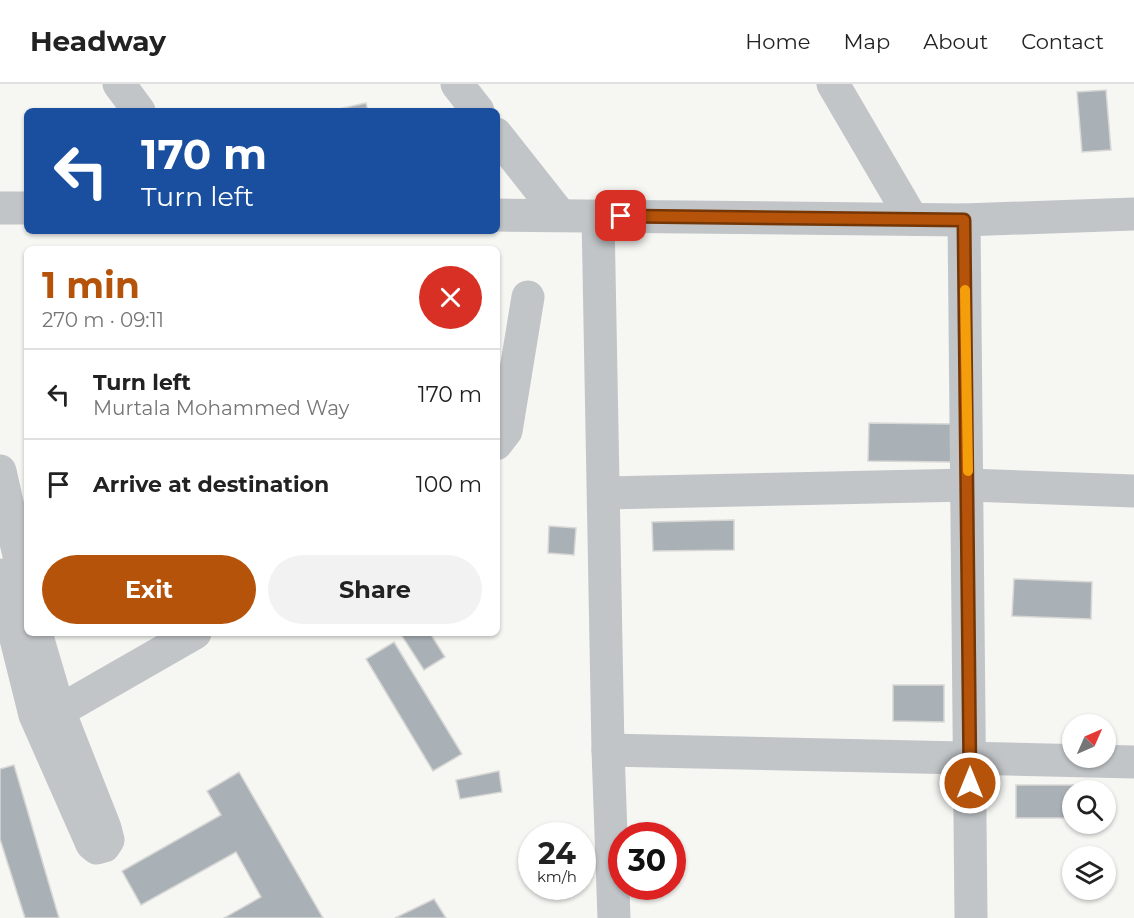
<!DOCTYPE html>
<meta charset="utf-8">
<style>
body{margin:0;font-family:Montserrat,sans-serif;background:#f2f2f2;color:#222;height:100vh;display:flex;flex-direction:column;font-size:22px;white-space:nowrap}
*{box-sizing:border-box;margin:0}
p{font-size:20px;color:#767676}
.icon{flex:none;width:33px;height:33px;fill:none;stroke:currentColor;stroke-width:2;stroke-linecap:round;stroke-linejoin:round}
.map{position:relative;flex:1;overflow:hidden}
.details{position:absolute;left:24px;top:162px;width:476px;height:390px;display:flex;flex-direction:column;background:#fff;border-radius:9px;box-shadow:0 2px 4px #0004}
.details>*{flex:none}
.hud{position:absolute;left:24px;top:24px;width:476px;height:126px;border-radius:9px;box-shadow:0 2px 4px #0004;background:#1a4fa0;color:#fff;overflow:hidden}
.needle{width:39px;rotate:45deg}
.tools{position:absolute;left:1062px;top:630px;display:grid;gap:12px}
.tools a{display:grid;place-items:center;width:54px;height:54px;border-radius:50%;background:#fff;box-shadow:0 2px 4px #0004;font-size:30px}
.speed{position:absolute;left:518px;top:738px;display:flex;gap:12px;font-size:30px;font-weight:700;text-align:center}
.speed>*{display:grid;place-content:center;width:78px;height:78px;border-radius:50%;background:#fff;box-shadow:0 2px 4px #0004;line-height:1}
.speed small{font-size:15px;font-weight:400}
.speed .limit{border:9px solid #d22;background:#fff;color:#111}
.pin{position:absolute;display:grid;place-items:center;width:51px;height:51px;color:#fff;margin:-26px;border-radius:12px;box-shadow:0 3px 9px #0006}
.me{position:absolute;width:66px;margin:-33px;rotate:0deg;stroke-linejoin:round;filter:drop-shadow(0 0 4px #0008)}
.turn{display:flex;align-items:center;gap:21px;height:126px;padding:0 18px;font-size:27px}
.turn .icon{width:78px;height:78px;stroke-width:2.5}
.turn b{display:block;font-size:42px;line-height:51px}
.round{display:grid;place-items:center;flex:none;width:63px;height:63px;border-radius:32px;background:#f2f2f2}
.head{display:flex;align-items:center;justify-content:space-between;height:102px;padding:0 18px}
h1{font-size:36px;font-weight:700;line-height:45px;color:#b45309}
.cta{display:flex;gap:12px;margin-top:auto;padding:12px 18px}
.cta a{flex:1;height:69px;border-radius:36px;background:#b45309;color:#fff;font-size:24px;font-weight:700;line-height:69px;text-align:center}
.cta a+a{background:#f2f2f2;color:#222}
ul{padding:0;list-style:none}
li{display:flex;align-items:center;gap:18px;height:90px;padding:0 18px;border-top:2px solid #e0e0e0}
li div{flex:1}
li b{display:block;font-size:22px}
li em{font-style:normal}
header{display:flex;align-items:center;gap:36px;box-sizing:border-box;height:84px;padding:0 30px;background:#fff;border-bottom:2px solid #e0e0e0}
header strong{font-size:28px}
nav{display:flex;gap:33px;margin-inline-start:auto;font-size:21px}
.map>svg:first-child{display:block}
.building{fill:#aab1b6;stroke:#d7d7d5;stroke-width:1.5}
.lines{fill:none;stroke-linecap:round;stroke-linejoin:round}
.minor{stroke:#c1c5c8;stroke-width:33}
.route-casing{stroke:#753606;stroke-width:15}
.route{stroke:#b45309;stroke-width:10}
.slow{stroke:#f59e0b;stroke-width:10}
</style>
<header>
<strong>Headway</strong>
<nav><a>Home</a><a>Map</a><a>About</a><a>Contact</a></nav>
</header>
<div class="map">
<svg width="1134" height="834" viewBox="0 0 1134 834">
<rect width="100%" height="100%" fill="#f6f6f3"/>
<g class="building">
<polygon points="1106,6 1111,66 1082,68 1077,8"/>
<polygon points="366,19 368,27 330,27"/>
<polygon points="869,339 951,340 951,378 868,377"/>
<polygon points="734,436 734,466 653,467 652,438"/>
<polygon points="549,442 576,444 574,471 548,469"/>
<polygon points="1014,495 1092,498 1091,535 1012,532"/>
<polygon points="400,549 430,549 445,573 424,586"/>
<polygon points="394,558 462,670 433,687 366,575"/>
<polygon points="893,601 944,601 944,638 893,637"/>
<polygon points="14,681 59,834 25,834 0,755 0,685"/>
<polygon points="499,687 502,708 460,715 456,696"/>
<polygon points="239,688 323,834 224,834 261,813 236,768 141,821 122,787 221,731 207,707"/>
<polygon points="1016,701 1093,701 1094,706 1072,706 1072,734 1016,734"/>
<polygon points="434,815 446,834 395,834"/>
</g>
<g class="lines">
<g class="minor">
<polyline points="119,0 139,27"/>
<polyline points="457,0 478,27"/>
<polyline points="833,0 912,135"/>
<polyline points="496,50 560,131"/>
<polyline points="0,124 27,124"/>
<polyline points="496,131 964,136 1134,130"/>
<polyline points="598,132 608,666 614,834"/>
<polyline points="964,136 971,834"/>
<polyline points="496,360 506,347 528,213"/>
<polyline points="0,387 27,507"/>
<polyline points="605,409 968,401 1134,407"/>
<polyline points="0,491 35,631 92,760 97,764 104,762 108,756 105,744 59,627 36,549"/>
<polyline points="37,631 59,627 195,549"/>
<polyline points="608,666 1134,678"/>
</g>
</g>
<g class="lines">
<g class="route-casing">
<polyline id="route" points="621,132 964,136 970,699"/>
</g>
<use href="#route" class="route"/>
<polyline class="slow" points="965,206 968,387"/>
</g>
</svg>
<div class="tools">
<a><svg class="needle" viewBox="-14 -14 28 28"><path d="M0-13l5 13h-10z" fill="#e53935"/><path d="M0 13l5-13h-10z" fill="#767676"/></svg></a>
<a><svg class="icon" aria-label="search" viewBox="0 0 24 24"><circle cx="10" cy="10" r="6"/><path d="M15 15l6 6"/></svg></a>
<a><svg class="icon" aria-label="layers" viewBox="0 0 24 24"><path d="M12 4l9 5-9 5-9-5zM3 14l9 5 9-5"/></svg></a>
</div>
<div class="speed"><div>24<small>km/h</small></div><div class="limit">30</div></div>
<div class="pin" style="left:621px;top:132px;background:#d93025"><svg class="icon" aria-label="arrive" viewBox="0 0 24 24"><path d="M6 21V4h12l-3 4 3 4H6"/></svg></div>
<svg class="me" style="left:970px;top:699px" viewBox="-20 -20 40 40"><circle r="17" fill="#b45309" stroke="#fff" stroke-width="3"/><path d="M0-11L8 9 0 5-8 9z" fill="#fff"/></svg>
<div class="hud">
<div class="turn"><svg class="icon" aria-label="left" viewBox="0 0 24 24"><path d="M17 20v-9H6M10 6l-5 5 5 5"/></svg><div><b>170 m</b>Turn left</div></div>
</div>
<section class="details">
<div class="head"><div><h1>1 min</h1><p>270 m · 09:11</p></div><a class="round" style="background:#d93025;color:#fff"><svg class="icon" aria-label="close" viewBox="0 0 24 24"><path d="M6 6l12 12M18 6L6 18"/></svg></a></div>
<ul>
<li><svg class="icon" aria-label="left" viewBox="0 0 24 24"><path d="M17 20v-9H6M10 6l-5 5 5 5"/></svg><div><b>Turn left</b><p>Murtala Mohammed Way</p></div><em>170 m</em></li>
<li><svg class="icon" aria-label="arrive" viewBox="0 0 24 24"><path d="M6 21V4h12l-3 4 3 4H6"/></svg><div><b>Arrive at destination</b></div><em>100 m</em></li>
</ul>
<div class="cta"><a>Exit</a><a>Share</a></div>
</section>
</div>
